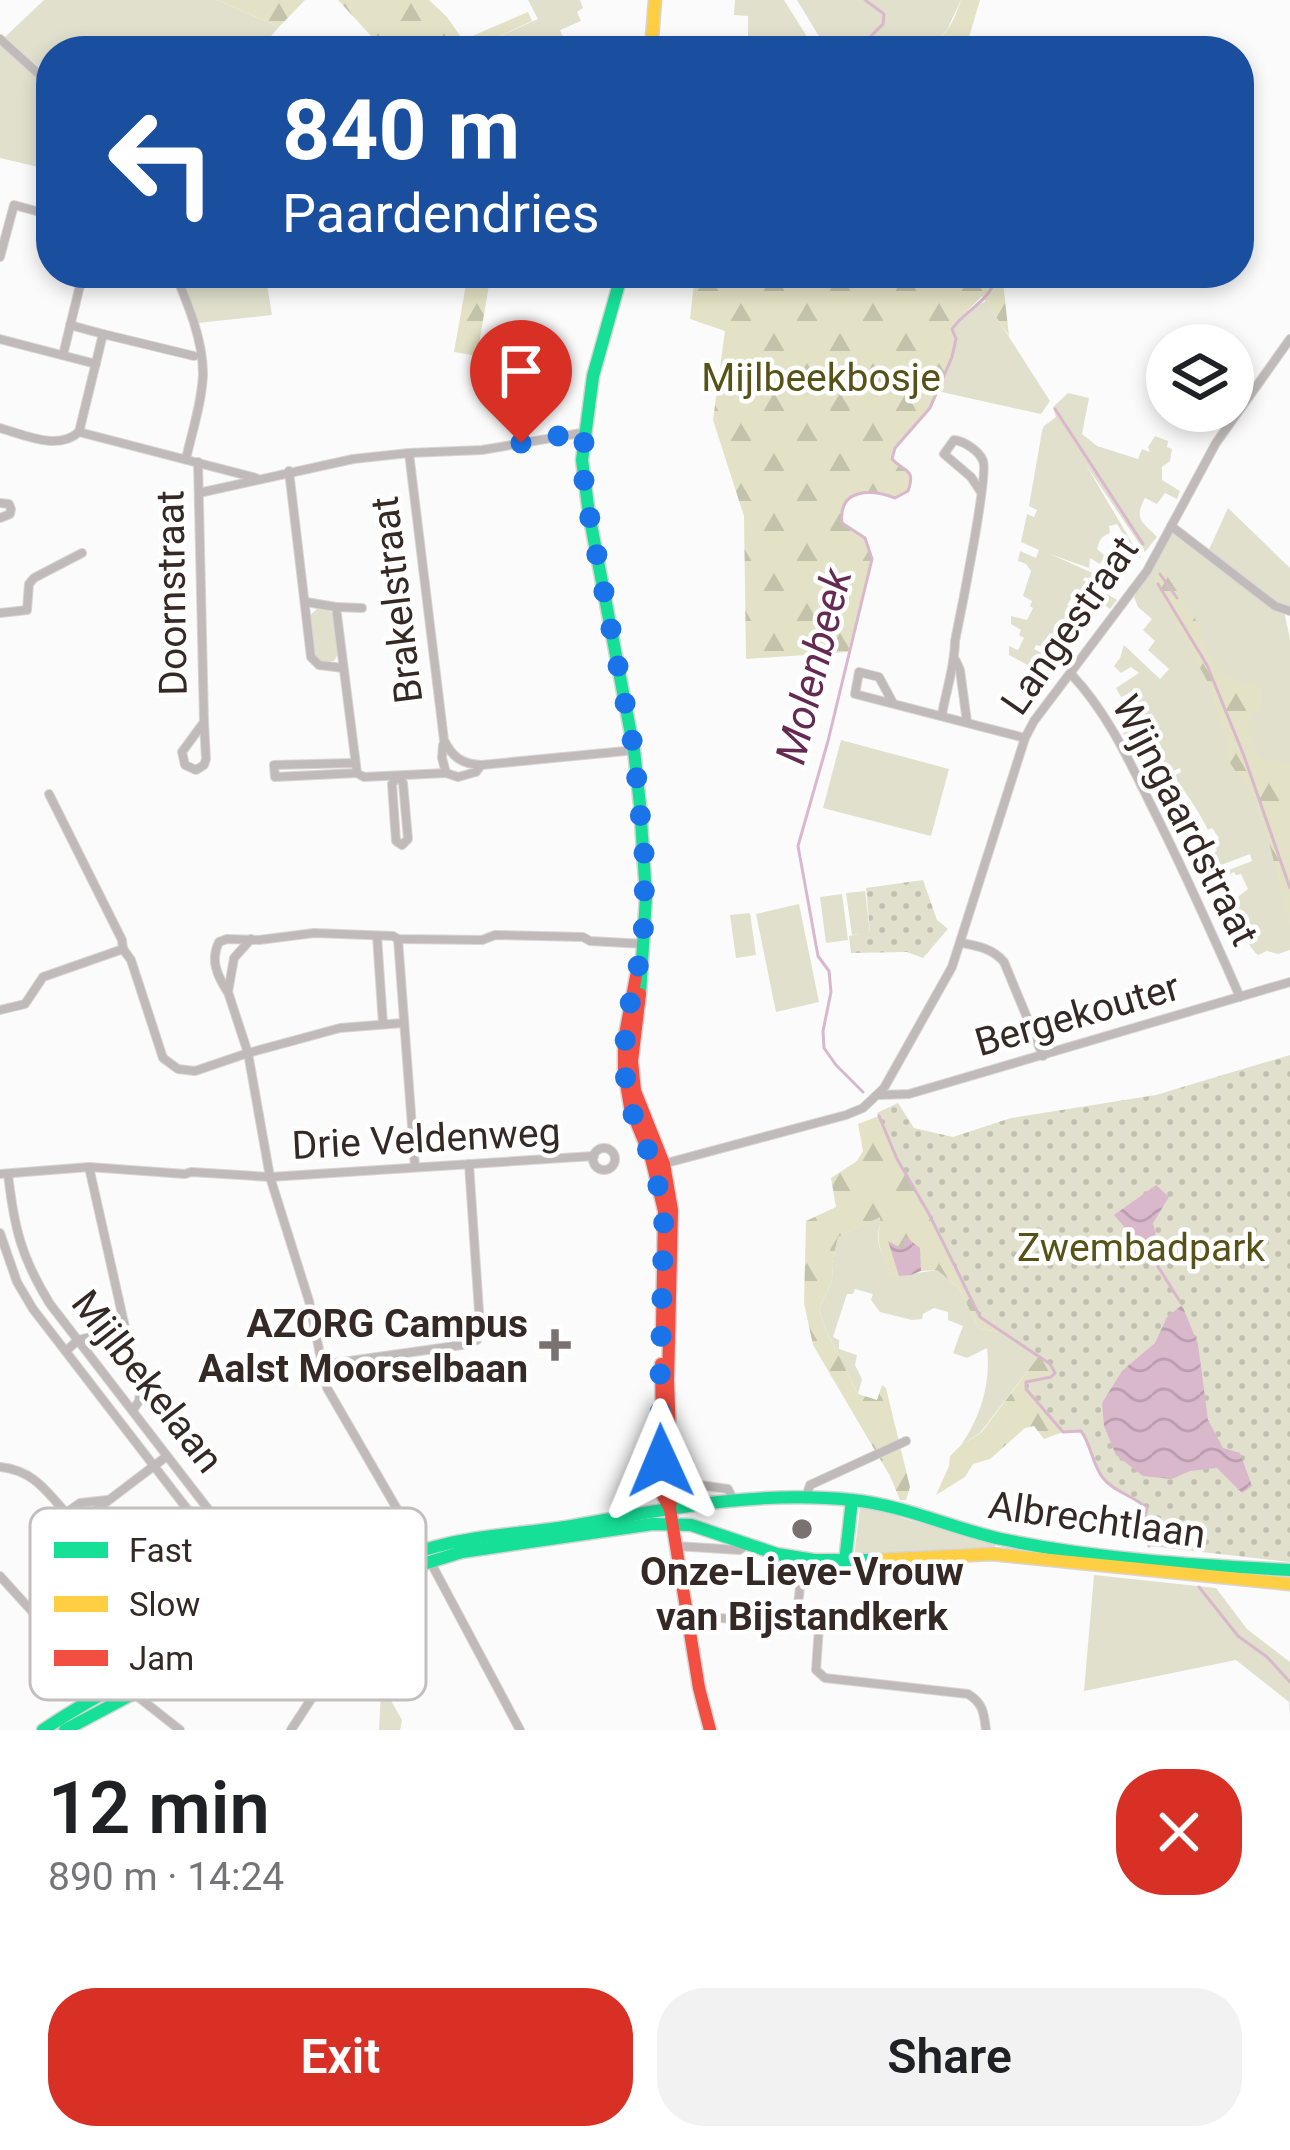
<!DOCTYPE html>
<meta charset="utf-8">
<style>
body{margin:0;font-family:Roboto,sans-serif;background:#f2f2f2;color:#202124;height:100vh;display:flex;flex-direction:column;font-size:45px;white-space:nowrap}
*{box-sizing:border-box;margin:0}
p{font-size:39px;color:#757577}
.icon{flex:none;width:66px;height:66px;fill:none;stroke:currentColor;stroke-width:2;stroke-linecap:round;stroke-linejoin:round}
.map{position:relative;height:1730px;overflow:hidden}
.sheet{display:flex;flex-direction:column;background:#fff;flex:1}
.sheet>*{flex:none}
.hud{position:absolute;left:36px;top:36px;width:1218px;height:252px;border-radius:48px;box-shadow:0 6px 18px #0003;background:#1a4fa0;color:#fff;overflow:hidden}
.tools{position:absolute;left:1146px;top:324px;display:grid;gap:24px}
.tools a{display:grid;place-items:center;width:108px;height:108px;border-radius:50%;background:#fff;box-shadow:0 6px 18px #0003;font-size:60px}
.pin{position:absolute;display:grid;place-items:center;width:102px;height:102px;color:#fff;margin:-123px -51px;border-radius:50% 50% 50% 0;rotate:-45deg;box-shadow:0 0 12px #0007}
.pin .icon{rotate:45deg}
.me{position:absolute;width:132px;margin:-66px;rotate:359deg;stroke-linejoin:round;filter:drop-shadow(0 0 9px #0008)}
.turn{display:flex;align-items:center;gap:42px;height:252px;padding:0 48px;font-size:54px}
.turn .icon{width:156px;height:156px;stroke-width:2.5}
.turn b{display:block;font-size:84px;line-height:102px}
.round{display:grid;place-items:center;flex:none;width:126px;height:126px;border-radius:48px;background:#f2f2f2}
.overview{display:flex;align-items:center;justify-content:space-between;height:204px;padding:0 48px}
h1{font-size:72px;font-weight:600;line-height:90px}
.action{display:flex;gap:24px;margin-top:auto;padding:24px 48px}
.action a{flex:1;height:138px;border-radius:48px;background:#d93025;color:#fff;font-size:48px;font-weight:600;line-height:138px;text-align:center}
.action a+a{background:#f2f2f2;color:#202124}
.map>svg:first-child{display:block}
.grass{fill:#e0e0cd}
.forest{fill:url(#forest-firs)}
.park{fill:url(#park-dots)}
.water{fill:url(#water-waves)}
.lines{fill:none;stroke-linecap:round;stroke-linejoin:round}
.stream{stroke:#d9b8cc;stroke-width:3}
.street-casing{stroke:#d7d5d4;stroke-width:10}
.fast-casing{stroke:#d7d5d4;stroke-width:15}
.slow-casing{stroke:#d7d5d4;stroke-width:15}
.jam-casing{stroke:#d7d5d4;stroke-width:15}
.street{stroke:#c0baba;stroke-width:8}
.fast{stroke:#16e098;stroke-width:12}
.slow{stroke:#ffcf43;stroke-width:12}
.jam{stroke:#f24e42;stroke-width:12}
.route{stroke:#1a73e8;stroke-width:21;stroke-dasharray:0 37.8}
.poi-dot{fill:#7a7270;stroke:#fff;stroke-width:4.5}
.labels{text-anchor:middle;stroke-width:9;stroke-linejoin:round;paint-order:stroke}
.park-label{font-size:39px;fill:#565218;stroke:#fff}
.street-label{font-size:39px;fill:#352925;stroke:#fff}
.poi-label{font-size:39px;font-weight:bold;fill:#352925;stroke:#fff;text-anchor:end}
.water-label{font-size:42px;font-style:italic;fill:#642a51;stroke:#fff}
.key{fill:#fff;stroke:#c2bfbe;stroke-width:3}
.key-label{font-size:33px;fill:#352925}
</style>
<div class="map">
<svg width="1290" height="1730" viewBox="0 0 1290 1730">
<defs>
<pattern id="forest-firs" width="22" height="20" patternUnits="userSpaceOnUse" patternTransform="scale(3)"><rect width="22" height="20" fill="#e3e2c6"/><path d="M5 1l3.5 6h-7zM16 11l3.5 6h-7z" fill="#c3c2aa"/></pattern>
<pattern id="park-dots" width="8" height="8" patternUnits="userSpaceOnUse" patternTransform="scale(3)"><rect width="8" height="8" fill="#e0e0cd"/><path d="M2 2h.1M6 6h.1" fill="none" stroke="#c1c0b0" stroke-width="1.8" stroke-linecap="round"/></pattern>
<pattern id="water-waves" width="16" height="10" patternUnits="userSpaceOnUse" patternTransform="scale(3)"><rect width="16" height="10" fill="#d9b8cc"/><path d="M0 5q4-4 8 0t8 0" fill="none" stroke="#bb9eaf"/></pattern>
</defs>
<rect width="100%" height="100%" fill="#fbfbfb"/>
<g class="grass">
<polygon points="44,0 217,0 279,27 258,51 51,51 51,78 5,37"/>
<polygon points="528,0 580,0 583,8 577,12 581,21 560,30 566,44 577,39 576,51 467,51 538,19"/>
<polygon points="735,0 784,0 816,51 748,51 748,16 734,15"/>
<polygon points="797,0 961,0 947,30 940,37 901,51 828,51"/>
<polygon points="0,43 51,89 51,170 0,158"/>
<polygon points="179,273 265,273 272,315 198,323"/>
<polygon points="986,301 1050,401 1041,414 937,391 952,357 954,324 969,310"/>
<path d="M1068,393L1089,398L1082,434L1097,446L1138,459L1142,449L1150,452L1148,447L1155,436L1168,441L1167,447L1172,449L1170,461L1162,467V480L1180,491L1177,499L1165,493L1157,504L1145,498C1133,520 1143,522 1157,537L1145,552L1086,465L1141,558L1137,557L1117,524L1109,526L1110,533C1100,537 1100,540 1097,549L1105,556L1100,564L1090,558L1089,568L1050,554L1097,575L1095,582L1085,577L1083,580L1117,600L1110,609L1094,596L1088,602L1073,596L1067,605L1078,614L1073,619L1065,617L1060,636L1062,639L1057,648L1047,642L1044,647L1036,645L1034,649L1046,655L1037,670L1009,655V646L1018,650L1024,638L1019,635L1021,630L1011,624V616L1027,620L1033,608L1030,606L1032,601L1023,596L1031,571L1026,564L1018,561L1020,551L1036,558L1039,550L1021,542L1027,514L1034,517L1037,510L1029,506L1042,431L1044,426L1056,417L1053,407Z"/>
<path d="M1228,508L1290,568V611H1284L1290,639V950L1278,954L1267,951L1258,955C1246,945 1234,914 1235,899L1248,889L1241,874L1236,875L1234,872L1223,877L1221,873L1252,861L1250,854L1221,865L1217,858L1201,866L1198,859L1217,851L1214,842L1219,838L1212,828L1208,830C1198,809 1186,794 1174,776L1181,772L1180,768L1171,772L1167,766L1160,769L1157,763L1165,759L1155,751L1151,736L1131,746L1122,731L1143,717L1139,711L1134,715L1130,708L1138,702L1130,693L1121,697L1116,688L1139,673L1131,667L1121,673L1114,666L1120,658L1124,645L1160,679L1169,669L1148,650L1155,641L1143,630L1152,619L1138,607L1134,597L1171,526L1207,554Z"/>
<polygon points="317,609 327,609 332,613 338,654 334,661 320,661 316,657 310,615"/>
<polygon points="841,740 949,769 931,836 823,808"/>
<polygon points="865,891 870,933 852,935 846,893"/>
<polygon points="842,894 848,940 826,943 820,897"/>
<polygon points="799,904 819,1002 776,1012 756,914"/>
<polygon points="750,913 756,955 736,958 730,915"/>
<path d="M881,1216C881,1222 879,1228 878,1234C876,1250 889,1264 897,1276L937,1270L959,1288L979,1329L1000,1332L1039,1356L980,1433L961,1445C981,1416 991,1383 987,1348L967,1358L953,1353L963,1326L948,1320V1312L934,1308L923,1314L922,1319L912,1320L880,1312L871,1300L873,1294L855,1289L853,1294H847L833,1337L839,1340V1349L857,1355L855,1365L862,1379L858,1394L825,1328L819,1309L833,1279L832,1263L838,1237Z"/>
<polygon points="868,1502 902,1518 995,1544 995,1548 963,1548 854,1557 860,1508"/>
<polygon points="1094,1575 1216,1588 1247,1629 1290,1662 1290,1717 1289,1702 1236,1660 1084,1691"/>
<polygon points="381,1690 386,1692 402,1720 400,1730 379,1730"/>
</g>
<g class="forest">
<polygon points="217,0 305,0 279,27"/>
<polygon points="338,0 429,0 447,17 463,40 528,12 532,21 467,51 385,51"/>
<path d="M961,0H980L965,51H901C918,37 926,46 940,37C951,30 957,11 961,0Z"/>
<polygon points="468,273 491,273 477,356 454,352"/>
<path d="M695,273H763L786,277L789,273H1002L1009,336L982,296L954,324L952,329L956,339L952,357L930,408L895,448L892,459C905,473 916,468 908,491L895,498C871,489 837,488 842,523L865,538L872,559L848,652L746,659L744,516L713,420L725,331L690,319Z"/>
<polygon points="1162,568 1199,625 1203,645 1221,675 1240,683 1256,683 1263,689 1261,708 1252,715 1247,726 1255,749 1262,758 1290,763 1290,927 1269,842 1252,795 1230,763 1226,732 1216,713 1211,688 1155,585 1154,578"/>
<path d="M879,1116L897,1159L940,1236L980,1317L1000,1332L979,1329L959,1288L937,1270L921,1271L890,1279C888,1266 882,1256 879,1244C877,1234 881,1226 880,1217L838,1237L832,1263L833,1279L819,1309L825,1328L858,1394L877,1400L882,1385L886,1388L910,1487L906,1500H900L890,1476L813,1345L804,1303L806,1221L836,1207L831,1178L857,1161L863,1151L858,1124Z"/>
<polygon points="1039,1356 1050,1364 1055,1373 1051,1377 1027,1382 1063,1432 1044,1439 1034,1426 1025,1428 990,1459 973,1464 965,1477 936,1495 949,1466 950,1456 961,1445 981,1433"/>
</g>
<g class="park">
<polygon points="923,880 937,920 948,929 923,958 907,952 851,953 849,936 870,932 866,888"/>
<path d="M1290,1055V1562L1149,1546L1142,1527L1147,1508C1134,1496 1114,1492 1103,1478C1092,1464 1091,1444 1081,1431L1063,1432L1026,1389V1382L1051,1377L1054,1372L1050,1364L980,1317L929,1214L897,1159L877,1113L898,1103L914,1128L953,1137L1011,1118L1156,1095Z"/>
</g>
<g class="water">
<polygon points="1156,1185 1169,1197 1153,1223 1159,1248 1157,1265 1114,1215"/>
<polygon points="907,1238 920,1248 921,1271 911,1275 899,1276 888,1241 903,1249 905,1246 903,1239"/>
<polygon points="1182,1305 1198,1344 1208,1420 1223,1448 1240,1453 1252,1486 1242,1493 1217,1468 1190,1471 1172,1479 1143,1476 1116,1455 1104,1426 1102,1403 1122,1371 1155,1343 1167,1317"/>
</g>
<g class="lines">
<g class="stream">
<polyline points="865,0 884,14 883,24 871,36 874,51"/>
<polyline points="1055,409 1143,544"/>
<polyline points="1160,574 1177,598"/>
<polyline points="1158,584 1207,665 1244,756 1290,888"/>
<path d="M863,1092L836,1065L824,1048L823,1031L831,992L829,971L818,956L798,846L828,741L872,559L865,538L842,523C838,488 871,489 895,498L908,491C916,468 905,473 892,459L895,448L930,408L952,357L956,339L952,329C963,312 988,302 994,282L989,273"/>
<path d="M879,1116L897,1159L929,1214L980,1317L1050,1364L1055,1373L1051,1377L1026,1382V1389L1063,1432L1081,1431C1091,1444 1092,1464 1103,1478C1114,1492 1134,1496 1147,1508L1142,1527L1149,1546"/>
<polyline points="1157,1265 1179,1300"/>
<polyline points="1199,1587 1238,1636 1267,1657 1290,1682"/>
</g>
<g class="street-casing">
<g id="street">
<polyline points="0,39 51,85"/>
<polyline points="0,257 14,205 51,215"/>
<path d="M175,273C188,304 203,340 203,374C202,402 192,432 186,459"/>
<polyline points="70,325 103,334"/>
<polyline points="0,339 96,364"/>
<polyline points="63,355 83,273"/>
<path d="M0,428C25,435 58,451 79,432L256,478"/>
<polyline points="79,432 103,334 194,356"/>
<path d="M409,453L444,740C452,757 462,764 481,765L636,750"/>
<polyline points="198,462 204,722"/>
<polyline points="289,471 311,657 319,665 343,668"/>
<polyline points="199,493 353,459 409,453 482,450 587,432"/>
<polyline points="0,503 9,504 11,509 10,514 0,518"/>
<polyline points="1171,526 1275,606 1290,611"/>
<polyline points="306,602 336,607 357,773 364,777 446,773 458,777 476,772 481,765"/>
<polyline points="336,607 362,608"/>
<polyline points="0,613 27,610 29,584 34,578 82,553"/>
<polyline points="956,661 960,670 967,722"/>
<path d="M1071,674C1106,711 1127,756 1149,801C1182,866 1211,931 1240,997"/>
<polyline points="893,703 879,677 859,672 855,694 1025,738"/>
<path d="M942,715C946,690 955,666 955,641C960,617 989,473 983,461C979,450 963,441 954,440L944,454L971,477L981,492"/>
<polygon points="204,722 206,759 204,765 196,770 185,765 182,752"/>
<polyline points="443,745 442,758 446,773"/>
<polyline points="353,763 274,765 275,777 357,773"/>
<polygon points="398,776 403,783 408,839 402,845 396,841 392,784"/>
<polyline points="49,794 122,940 123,949 131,960 163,1058 178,1069 195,1071 248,1053 340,1028 403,1023"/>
<polyline points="377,936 383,1024"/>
<polyline points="251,939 234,958 228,992 248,1053 270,1177 594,1156"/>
<polyline points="398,939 415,1167"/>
<path d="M962,943C979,946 993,949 1004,962L1043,1056"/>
<path d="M227,991C217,975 210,960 219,942L227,939L259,940L314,933L393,936L398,939L482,940L495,935L583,937L590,941L645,944"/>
<polyline points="0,1010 25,1004 43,977 123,949"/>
<polyline points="880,1095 909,1094 1290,982"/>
<circle cx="604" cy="1159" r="11"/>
<polyline points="663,1164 846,1115 863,1108 884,1088 952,967 1025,738 1034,721 1147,571 1216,443 1290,339"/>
<polyline points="89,1167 140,1394 139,1401 133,1410"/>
<polyline points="0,1174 89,1167 185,1174 191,1172 270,1177 309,1301 327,1388 422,1552"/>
<path d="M8,1174C14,1227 21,1257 50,1304L282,1605"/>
<polyline points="0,1233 17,1282 33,1309 228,1562 247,1599 253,1619"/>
<polyline points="66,1351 78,1340 125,1329"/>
<polyline points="321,1365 469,1344 477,1340 480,1326 469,1164"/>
<path d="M0,1467C32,1470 46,1490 66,1513L71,1517L84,1519L167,1456"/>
<polyline points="672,1481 728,1489 733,1499"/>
<polyline points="806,1497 810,1485 906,1441"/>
<polyline points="66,1513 80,1503 107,1500"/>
<polyline points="676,1546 739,1550 748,1544"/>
<polyline points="431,1563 520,1730"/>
<polyline points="0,1576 38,1618 180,1730"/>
<path d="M688,1615L819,1627L816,1670L825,1678L968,1694C983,1703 984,1713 986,1730"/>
<polyline points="796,1624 803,1559"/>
<polyline points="291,1730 362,1621 369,1594 368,1581"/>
</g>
</g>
<g class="fast-casing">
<g id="fast">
<polyline points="622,273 593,376 582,460 589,514 634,750 640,805 646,896 640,994"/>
<polyline points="845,1562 852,1500"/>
<path d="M43,1730C102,1690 163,1662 227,1632C298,1598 369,1563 446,1544C487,1534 530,1533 572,1526C665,1509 757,1490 852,1500C903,1505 951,1528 1001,1539C1096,1559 1194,1565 1290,1570"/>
<polyline points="65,1730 234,1640 324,1598 368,1581 462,1552 653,1524 691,1525 777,1554 814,1560 876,1560"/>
</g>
</g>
<g class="slow-casing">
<g id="slow">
<polyline points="651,51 655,0"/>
<polyline points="876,1560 992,1554 1290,1584"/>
</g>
</g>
<g class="jam-casing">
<g id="jam">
<polyline points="636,976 624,1040 624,1071 630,1107 651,1158 664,1211 662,1328"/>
<polyline points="640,994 632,1061 635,1091 664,1164 672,1210 668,1381 672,1490 670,1509"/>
<polyline points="661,1364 663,1496 670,1509 699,1688 710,1730"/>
</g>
</g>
<use href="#street" class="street"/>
<use href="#fast" class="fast"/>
<use href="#slow" class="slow"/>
<use href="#jam" class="jam"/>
</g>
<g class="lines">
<polyline class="route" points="521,443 584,431 584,487 634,750 645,863 643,944 628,1013 623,1061 630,1107 651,1158 664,1210 660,1381 661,1461"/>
</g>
<g class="poi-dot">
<path d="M549 1327h12v12h12v12h-12v12h-12v-12h-12v-12h12z"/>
<circle cx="802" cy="1529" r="12"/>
</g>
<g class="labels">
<g class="park-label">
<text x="821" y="391">Mijlbeekbosje</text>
<text x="1141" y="1261">Zwembadpark</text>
</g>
<g class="street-label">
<text transform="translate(171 593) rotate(-91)" y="14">Doornstraat</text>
<text transform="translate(396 600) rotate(-97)" y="14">Brakelstraat</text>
<text transform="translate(1069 625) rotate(-55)" y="14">Langestraat</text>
<text transform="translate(1186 820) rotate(63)" y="14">Wijngaardstraat</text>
<text transform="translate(1077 1014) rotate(-16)" y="14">Bergekouter</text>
<text transform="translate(426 1138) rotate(-3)" y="14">Drie Veldenweg</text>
<text transform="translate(148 1381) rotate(52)" y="14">Mijlbekelaan</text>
<text transform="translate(1097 1519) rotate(8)" y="14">Albrechtlaan</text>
</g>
<g class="poi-label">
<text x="528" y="1337">AZORG Campus<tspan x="528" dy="45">Aalst Moorselbaan</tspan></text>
<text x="802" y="1585" text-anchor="middle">Onze-Lieve-Vrouw<tspan x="802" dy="45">van Bijstandkerk</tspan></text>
</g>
<g class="water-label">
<text transform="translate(813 666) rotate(-76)" y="15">Molenbeek</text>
</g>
</g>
<rect x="30" y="1508" width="396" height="192" rx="18" class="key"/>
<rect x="54" y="1542" width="54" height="16" fill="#16e098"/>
<rect x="54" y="1596" width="54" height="16" fill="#ffcf43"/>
<rect x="54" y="1650" width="54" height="16" fill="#f24e42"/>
<g class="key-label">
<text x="129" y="1562">Fast</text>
<text x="129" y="1616">Slow</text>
<text x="129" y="1670">Jam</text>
</g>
</svg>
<div class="tools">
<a><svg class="icon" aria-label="layers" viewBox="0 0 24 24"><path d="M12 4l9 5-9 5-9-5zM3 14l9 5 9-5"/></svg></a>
</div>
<div class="pin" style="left:521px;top:443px;background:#d93025"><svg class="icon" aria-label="arrive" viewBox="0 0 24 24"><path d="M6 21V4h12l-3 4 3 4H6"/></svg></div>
<svg class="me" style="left:661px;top:1461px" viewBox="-20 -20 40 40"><path d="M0-17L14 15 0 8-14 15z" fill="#1a73e8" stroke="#fff" stroke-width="4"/></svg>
<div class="hud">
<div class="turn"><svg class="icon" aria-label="left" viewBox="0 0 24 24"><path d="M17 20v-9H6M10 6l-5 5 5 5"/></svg><div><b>840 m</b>Paardendries</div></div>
</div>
</div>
<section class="sheet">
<div class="overview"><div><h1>12 min</h1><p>890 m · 14:24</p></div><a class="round" style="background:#d93025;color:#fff"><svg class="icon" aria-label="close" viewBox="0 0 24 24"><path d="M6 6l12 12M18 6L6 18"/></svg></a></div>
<div class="action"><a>Exit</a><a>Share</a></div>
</section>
